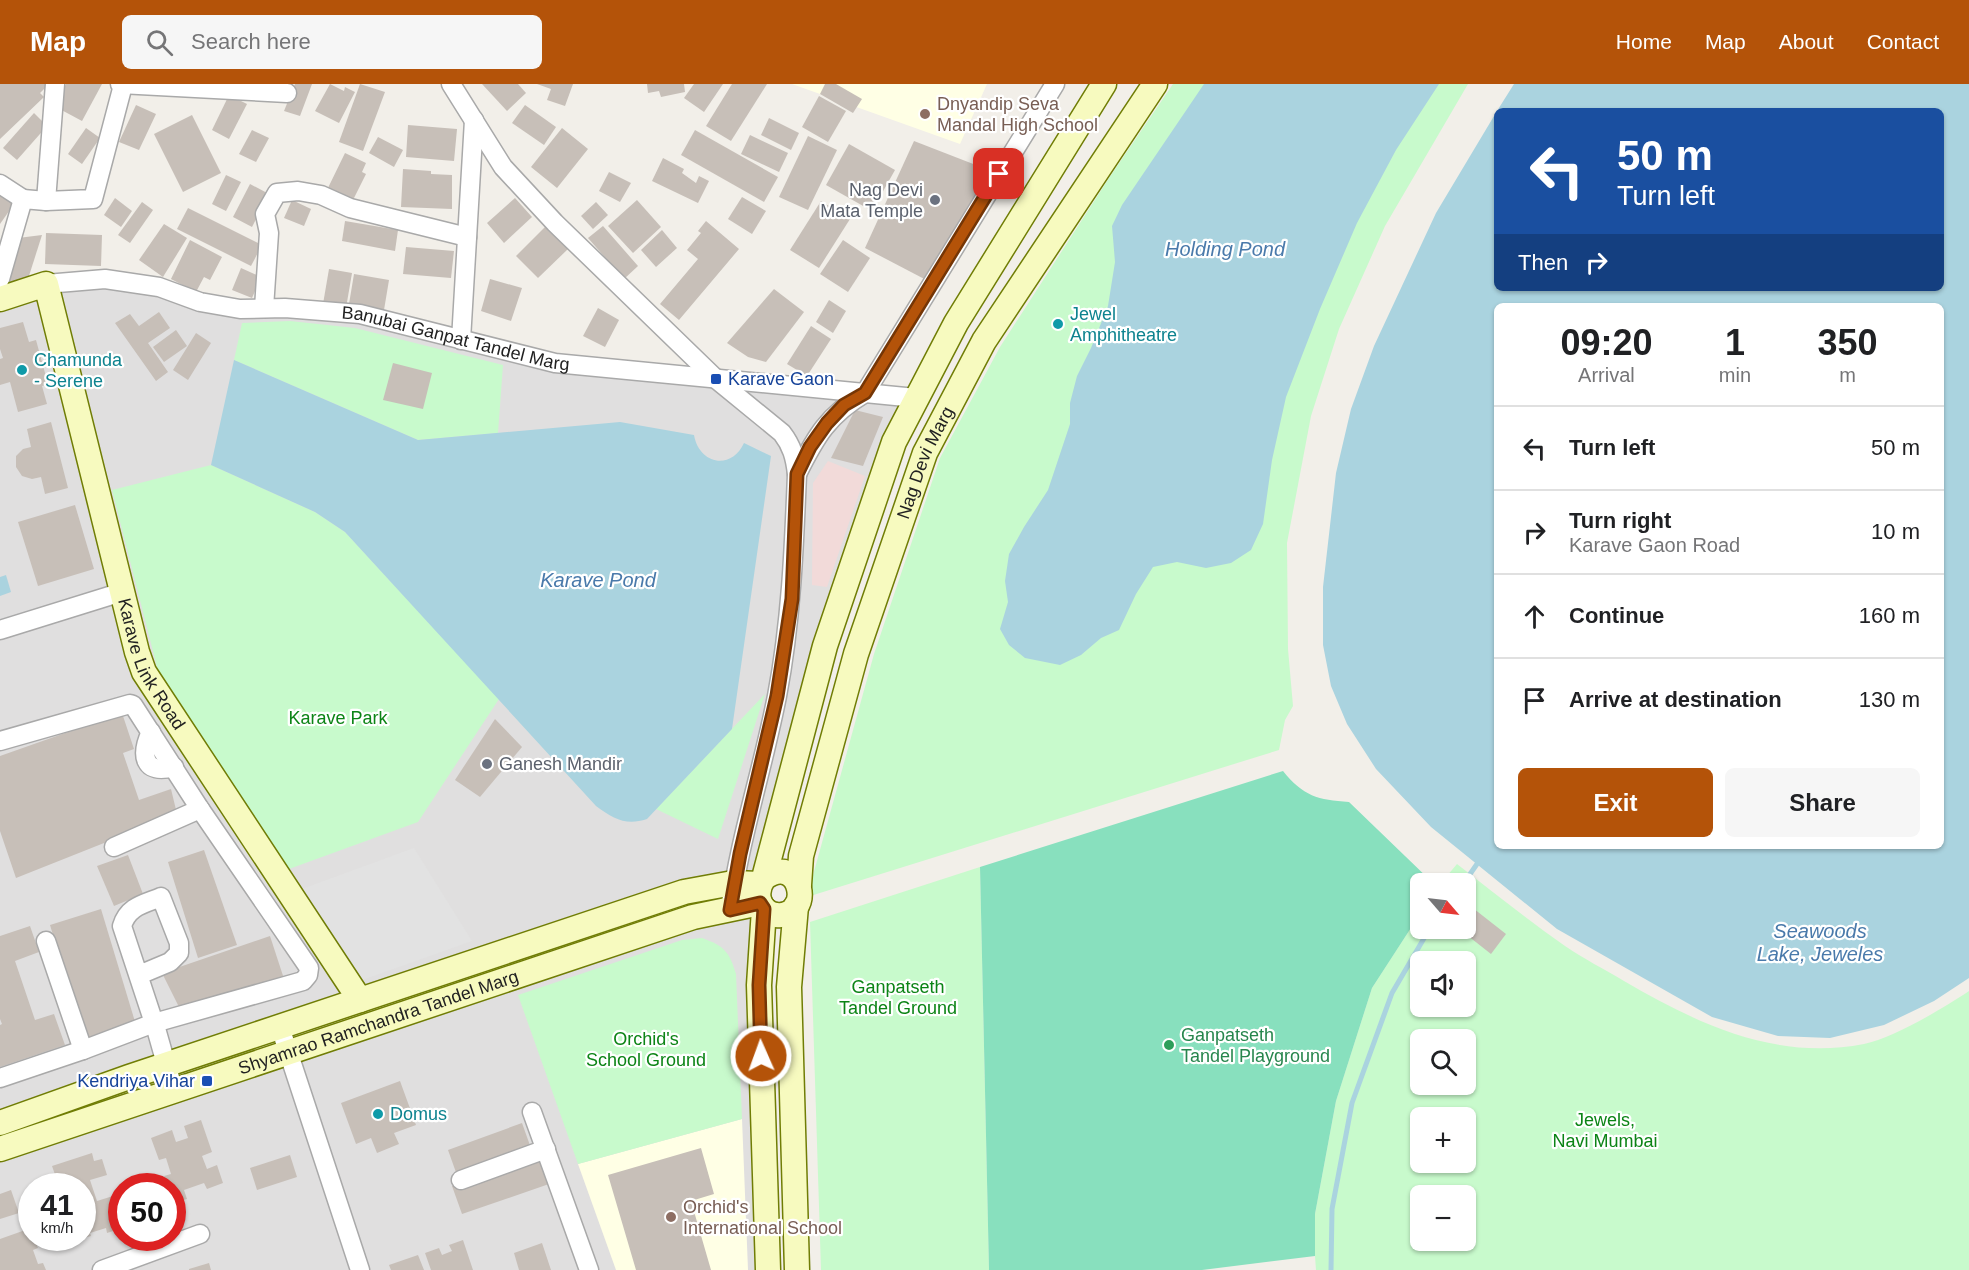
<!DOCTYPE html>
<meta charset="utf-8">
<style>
body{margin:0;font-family:Arial,sans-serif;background:#f6f6f6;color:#202124;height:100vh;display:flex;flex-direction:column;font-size:22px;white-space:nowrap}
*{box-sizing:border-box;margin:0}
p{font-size:20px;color:#757577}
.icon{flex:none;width:33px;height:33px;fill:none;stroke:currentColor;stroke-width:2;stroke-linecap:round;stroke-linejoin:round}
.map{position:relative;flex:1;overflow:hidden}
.drawer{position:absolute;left:1494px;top:219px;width:450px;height:546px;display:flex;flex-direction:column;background:#fff;border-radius:9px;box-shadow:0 2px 4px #0004}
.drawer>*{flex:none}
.guide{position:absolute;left:1494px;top:24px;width:450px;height:183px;border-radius:9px;box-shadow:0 2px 4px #0004;background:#1a4fa0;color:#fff;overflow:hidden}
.needle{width:39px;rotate:118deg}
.controls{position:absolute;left:1410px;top:789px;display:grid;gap:12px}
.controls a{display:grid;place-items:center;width:66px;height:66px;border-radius:9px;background:#fff;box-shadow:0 2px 4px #0004;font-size:30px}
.speed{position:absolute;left:18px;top:1089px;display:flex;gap:12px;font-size:30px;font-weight:700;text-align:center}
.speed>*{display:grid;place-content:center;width:78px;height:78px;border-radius:50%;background:#fff;box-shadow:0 2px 4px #0004;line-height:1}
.speed small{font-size:15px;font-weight:400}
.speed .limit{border:9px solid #d22;background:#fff;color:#111}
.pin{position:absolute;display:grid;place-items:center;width:51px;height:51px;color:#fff;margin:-26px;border-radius:12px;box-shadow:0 3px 9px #0006}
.me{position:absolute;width:66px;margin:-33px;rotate:358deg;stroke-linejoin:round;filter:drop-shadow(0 0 4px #0008)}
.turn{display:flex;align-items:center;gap:21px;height:126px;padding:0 24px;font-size:27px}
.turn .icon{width:78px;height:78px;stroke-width:2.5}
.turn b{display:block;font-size:42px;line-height:51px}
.then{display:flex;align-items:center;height:57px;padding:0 24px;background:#0003;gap:12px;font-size:22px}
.eta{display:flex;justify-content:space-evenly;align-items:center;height:102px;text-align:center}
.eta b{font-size:36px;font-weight:600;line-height:42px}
.cta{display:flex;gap:12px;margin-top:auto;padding:12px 24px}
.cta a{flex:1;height:69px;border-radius:9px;background:#b45309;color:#fff;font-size:24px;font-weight:600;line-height:69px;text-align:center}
.cta a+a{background:#f6f6f6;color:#202124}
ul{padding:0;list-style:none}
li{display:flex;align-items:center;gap:18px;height:84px;padding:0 24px;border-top:2px solid #e0e0e0}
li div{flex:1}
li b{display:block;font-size:22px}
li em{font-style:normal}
header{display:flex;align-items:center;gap:36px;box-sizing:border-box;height:84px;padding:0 30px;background:#b45309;color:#fff}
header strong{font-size:28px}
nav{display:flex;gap:33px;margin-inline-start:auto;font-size:21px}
.search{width:420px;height:54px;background:#f6f6f6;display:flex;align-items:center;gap:15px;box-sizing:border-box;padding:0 21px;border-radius:9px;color:#757577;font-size:22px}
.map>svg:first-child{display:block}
.residential{fill:#e0dfdf;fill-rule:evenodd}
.commercial{fill:#f2dad9}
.education{fill:#ffffe5}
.park{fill:#c8facc;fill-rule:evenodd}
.pitch{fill:#88e0be}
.parking{fill:#e2e2e2}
.water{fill:#aad3df;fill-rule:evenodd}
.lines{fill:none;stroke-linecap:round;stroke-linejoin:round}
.stream{stroke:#aad3df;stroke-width:5}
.building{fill:#c7bfb8}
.street-casing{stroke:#a9a9a9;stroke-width:21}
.secondary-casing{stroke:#707d05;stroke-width:27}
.street{stroke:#fff;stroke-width:18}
.secondary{stroke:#f7fabf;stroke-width:24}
.route-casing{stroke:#753606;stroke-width:15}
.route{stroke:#b45309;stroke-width:10}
.education-dot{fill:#8d6e63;stroke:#fff;stroke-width:2}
.worship-dot{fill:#6b7280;stroke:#fff;stroke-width:2}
.culture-dot{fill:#0f9aa8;stroke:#fff;stroke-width:2}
.transit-dot{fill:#1a4fb4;stroke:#fff;stroke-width:2}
.leisure-dot{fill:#2e9e5b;stroke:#fff;stroke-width:2}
.labels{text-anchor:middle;stroke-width:4.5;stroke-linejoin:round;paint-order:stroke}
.education-label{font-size:18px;fill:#785e54;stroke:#fff;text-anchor:start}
.worship-label{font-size:18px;fill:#5b616d;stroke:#fff;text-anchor:end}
.culture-label{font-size:18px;fill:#0d838f;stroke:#fff;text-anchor:start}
.street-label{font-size:18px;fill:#222;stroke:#fff}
.transit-label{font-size:18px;fill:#164399;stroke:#fff;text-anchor:start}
.park-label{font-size:18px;fill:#0c8416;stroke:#fff}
.leisure-label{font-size:18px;fill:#27864d;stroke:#fff;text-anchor:start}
.water-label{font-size:20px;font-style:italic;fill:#4a7aab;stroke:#fff}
</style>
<header>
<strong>Map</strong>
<div class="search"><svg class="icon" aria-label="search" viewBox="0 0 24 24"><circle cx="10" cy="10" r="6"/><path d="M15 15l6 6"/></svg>Search here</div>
<nav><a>Home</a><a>Map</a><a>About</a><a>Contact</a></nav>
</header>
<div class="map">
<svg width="1969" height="1186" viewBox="0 0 1969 1186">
<rect width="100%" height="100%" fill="#f2efe9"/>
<g class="residential">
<polygon points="105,195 285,224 555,279 916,314 764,794 733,799 0,1037 0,215"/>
<path d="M760,819L768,1186H0V1067ZM32,1102H82V1154H32ZM122,1102H172V1154H122Z"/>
</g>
<polygon class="commercial" points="828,377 865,392 827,503 812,501 813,399"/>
<g class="education">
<polygon points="792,0 987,0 960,60"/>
<polygon points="742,1035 748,1186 616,1186 578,1080"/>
</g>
<g class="park">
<polygon points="1173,0 1468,0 1385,142 1339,245 1311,332 1287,459 1288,565 1293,622 1285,636 1279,666 807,813 874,570 940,374 1000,263 1109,94"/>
<polygon points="290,237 355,244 503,281 498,349 418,356 234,276 242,239"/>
<polygon points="211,381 315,428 345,448 499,615 418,738 289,785 158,587 112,406"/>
<polygon points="765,610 718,755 656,725"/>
<path d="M1457,780C1493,808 1528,836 1565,862C1584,875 1604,885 1624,897C1698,940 1775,977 1864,960C1893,954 1944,924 1969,907V1186H1316L1315,1172V1130L1336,1017L1372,904L1420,830V844H1466V800L1441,799ZM1420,878H1466V922H1420ZM1420,956H1466V1000H1420ZM1420,1034H1466V1078H1420ZM1420,1112H1466V1156H1420Z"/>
<polygon points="980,783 989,1186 821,1186 810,838"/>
<path d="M702,854C724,862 729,867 736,890L742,1035L578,1080L518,911L682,856Z"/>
</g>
<path class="pitch" d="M1283,687C1303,712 1318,716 1349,718L1433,799L1420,800V830L1372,904L1336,1017L1315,1130V1172L1202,1186H989L980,783Z"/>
<polygon class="parking" points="414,764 472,857 362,896 302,805"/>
<g class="water">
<polygon points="1204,0 1439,0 1396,66 1357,139 1320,225 1286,313 1272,376 1263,440 1251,466 1231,479 1206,484 1177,478 1153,483 1136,510 1119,546 1101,554 1081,571 1060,581 1025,574 1009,561 1000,545 1008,518 1005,497 1009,470 1024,443 1048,406 1070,340 1070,319 1077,292 1091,264 1108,222 1115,178 1112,142 1122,121"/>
<path d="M1514,0H1969V894L1934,917L1884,941L1830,954L1778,952L1712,933L1557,845L1431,743L1376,685L1347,640L1331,602L1323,561V503L1336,389L1351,325L1374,262L1436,129L1497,27V204H1941V27H1497ZM1497,222H1941V762H1497Z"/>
<path d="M234,276L418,356L620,338L694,351C699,380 731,387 744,359L771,372L732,645L647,735C626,742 614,735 596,722L345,448L315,428L211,381Z"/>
<polygon points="6,491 11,508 0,512 0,493"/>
</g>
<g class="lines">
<g class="stream">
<polyline points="1468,793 1477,780"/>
<polyline points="1331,1186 1332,1125 1352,1019 1392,909 1430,844"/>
</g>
</g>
<g class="building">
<polygon points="0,0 49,0 40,9 44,13 0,55"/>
<polygon points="66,0 102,0 82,37 54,22"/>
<polygon points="295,0 312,0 300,32 284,27"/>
<polygon points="330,0 344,7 345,3 355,8 339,39 315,27"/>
<polygon points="360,0 385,8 363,67 339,58"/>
<polygon points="482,0 518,0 526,9 507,27"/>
<polygon points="537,0 573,0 565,22 547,16 551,5"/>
<polygon points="647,0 684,0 685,8 661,13 659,7 648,9"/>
<polygon points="694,0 723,0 704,28 684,14"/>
<polygon points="732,0 767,0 731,57 706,42"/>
<polygon points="825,0 836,0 862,15 853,29 820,10"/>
<polygon points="229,11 247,20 229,55 212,46"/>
<polygon points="819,12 846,27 828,58 802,43"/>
<polygon points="136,21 156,30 139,66 119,58"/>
<polygon points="525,21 556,43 544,61 512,39"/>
<polygon points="34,29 47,42 17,76 3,64"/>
<polygon points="192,31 221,89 183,108 154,50"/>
<polygon points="769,34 799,49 791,66 761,51"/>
<polygon points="408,41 457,45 454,77 406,73"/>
<polygon points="86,44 100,54 82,80 68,70"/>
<polygon points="562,44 588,65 557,104 531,83"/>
<polygon points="252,46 269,54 256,78 239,70"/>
<polygon points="695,46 778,93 764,118 681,71"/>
<polygon points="750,51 788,69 779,88 741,70"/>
<polygon points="808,52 837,66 808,126 779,113"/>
<polygon points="378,53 403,66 394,83 369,69"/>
<polygon points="914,57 999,90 932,199 865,164"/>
<polygon points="849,60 895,86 872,127 826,101"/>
<polygon points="345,69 366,79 362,88 366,90 351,120 326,108"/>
<polygon points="663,74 684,85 682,89 696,99 699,92 709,97 698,119 652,97"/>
<polygon points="403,85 431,87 431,90 452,91 452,125 401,123"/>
<polygon points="609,88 631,99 620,118 599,107"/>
<polygon points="226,91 241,98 226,127 212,120"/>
<polygon points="250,100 269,110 252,143 233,133"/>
<polygon points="0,110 14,120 0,140"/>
<polygon points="742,113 766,127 752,150 728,135"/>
<polygon points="115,114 132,127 121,143 104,131"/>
<polygon points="515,114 532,133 504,159 487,139"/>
<polygon points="292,116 311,125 304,142 284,134"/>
<polygon points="637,116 661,143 633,169 608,142"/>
<polygon points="821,117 850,135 819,184 790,166"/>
<polygon points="142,118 153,126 130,159 118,151"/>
<polygon points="596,118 608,131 593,145 581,132"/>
<polygon points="188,124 262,161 251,182 177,145"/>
<polygon points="345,137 398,146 395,167 342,157"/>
<polygon points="706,137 739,165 679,236 660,220 698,175 687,166 701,149 698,147"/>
<polygon points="164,140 187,154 163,193 139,176"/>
<polygon points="546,142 568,165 538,194 516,172"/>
<polygon points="603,142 638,182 624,195 588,154"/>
<polygon points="662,146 677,164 656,183 641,166"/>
<polygon points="46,149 102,151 101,182 45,180"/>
<polygon points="42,151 28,195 2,199 10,155"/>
<polygon points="190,156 222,173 210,196 204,193 196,208 171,195"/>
<polygon points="843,156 870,174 848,208 820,190"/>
<polygon points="406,163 454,167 451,194 403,190"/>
<polygon points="241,184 261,193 252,214 232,206"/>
<polygon points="329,185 352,189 346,224 323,220"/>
<polygon points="354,190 389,196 384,226 349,220"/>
<polygon points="490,195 522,204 511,237 481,227"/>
<polygon points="774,205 804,228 766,278 748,273 727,259"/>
<polygon points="829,216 846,227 833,249 816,238"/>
<polygon points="598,224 619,236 605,263 583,252"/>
<polygon points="159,228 170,244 148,259 168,288 156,297 115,239 130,230 139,242"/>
<polygon points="23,238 29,258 36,256 48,300 42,302 47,320 18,328 10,298 0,301 0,275 3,274 0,265 0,244"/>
<polygon points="811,242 831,255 807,292 787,280"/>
<polygon points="176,246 187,262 164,278 153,263"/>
<polygon points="196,249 211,259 188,296 173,286"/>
<polygon points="393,279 432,289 423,325 383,316"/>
<polygon points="855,326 883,333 863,382 831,374"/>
<polygon points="51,338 68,404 45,410 41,393 32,395 22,392 16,383 16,372 23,365 31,363 27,345"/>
<polygon points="75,421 94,485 38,502 18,438"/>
<polygon points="122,629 134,665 123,669 139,716 171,705 177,730 16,794 0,747 0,672"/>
<polygon points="495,635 522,663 480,713 455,696"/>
<polygon points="204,766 237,861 198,874 168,778"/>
<polygon points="128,771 143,810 114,822 97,782"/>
<polygon points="1469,821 1506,850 1491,870 1458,844 1466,844 1466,826"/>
<polygon points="101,825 136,941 85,957 50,841"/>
<polygon points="30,842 39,868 15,877 35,936 54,930 65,961 0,983 0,941 2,940 0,935 0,852"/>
<polygon points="270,852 286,901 180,925 162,889"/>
<polygon points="1442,922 1458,922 1454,930"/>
<polygon points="400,997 416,1041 394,1049 399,1060 377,1069 371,1054 356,1060 341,1019"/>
<polygon points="201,1036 212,1068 202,1072 207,1085 217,1081 223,1099 207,1105 204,1099 184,1106 187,1115 173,1119 172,1102 168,1102 164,1092 171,1090 166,1074 159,1076 151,1054 172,1046 176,1058 188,1054 184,1042"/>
<polygon points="522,1039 532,1067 458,1094 448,1066"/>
<polygon points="701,1064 714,1110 691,1117 711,1186 636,1186 608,1091"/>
<polygon points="92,1069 94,1077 102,1075 107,1091 90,1096 97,1117 113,1112 122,1138 122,1144 107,1149 106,1144 90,1149 91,1152 76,1156 75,1154 82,1154 82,1102 59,1102 52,1082"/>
<polygon points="290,1071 297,1093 257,1106 250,1084"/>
<polygon points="540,1071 549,1100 462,1130 452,1102"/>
<polygon points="11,1106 19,1129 0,1135 0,1110"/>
<polygon points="31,1144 32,1154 34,1154 38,1164 33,1166 38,1180 43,1179 46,1186 0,1186 0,1155"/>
<polygon points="463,1156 473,1186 431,1186 425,1169 439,1164 442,1171 452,1167 449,1161"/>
<polygon points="542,1159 551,1186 519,1186 514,1169"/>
<polygon points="418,1171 424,1186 391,1186 389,1181"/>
<polygon points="209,1179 211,1186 189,1186 189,1185"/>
</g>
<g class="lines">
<g class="street-casing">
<g id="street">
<polyline points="120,0 287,9"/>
<path d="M451,0L503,83L555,139L716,295L782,349C792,362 795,373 797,390C794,465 791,539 777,612C763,684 740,753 730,826"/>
<polyline points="0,100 23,115"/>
<polyline points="46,117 55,0"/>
<polyline points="0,195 23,115 46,117 93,115 123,1"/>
<path id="s1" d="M46,200L105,195L159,203L200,218L240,225L285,224L360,230L555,279L916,314"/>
<polyline points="264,224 269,149 265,130 277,109 298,107 321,111 350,124 467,153"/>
<polyline points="461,256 474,36"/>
<path d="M797,390C816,352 828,331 865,309L1055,0"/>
<polyline points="0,546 122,508"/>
<path d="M151,648C140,671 143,691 174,683"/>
<polyline points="0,657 130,620 133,621 200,725 309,884 308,891 303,897 154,939 83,966 0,994"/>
<polyline points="114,763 200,725"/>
<polyline points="46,857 83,966"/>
<path d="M139,891L170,878L179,869V859L161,813C144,820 128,822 122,842L157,948L174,1008"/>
<polyline points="280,943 360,1186"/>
<polyline points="532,1028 589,1186"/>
<polyline points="461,1096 546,1065"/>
<polyline points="102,1186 200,1150"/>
</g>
</g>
<g class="secondary-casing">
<g id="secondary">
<path id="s2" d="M0,215L46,200L137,568L144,588L360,916"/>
<path d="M764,794C802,767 815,835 776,831C757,828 754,807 764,794L825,562L894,358L956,239L1104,0"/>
<path id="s3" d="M799,801L801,772L856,570L925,369L984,257L1155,0"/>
<polyline points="796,822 789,903 797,1186"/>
<polyline points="764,825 759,901 768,1186"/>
<polyline points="0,1039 129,993 684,808 733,799 760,800"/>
<path id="s4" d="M0,1065L693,833L760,819"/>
</g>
</g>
<use href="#street" class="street"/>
<use href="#secondary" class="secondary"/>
</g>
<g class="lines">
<g class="route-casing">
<polyline id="route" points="761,972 759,901 764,825 760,819 730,826 740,770 777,612 792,515 797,390 810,363 827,339 844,321 865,309 999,90"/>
</g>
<use href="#route" class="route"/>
</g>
<g class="education-dot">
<circle cx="925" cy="30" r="6"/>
<circle cx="671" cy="1133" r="6"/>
</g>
<g class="worship-dot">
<circle cx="935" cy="116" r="6"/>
<circle cx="487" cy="680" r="6"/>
</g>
<g class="culture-dot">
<circle cx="1058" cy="240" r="6"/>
<circle cx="22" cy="286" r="6"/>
<circle cx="378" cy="1030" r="6"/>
</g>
<g class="transit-dot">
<rect x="710" y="289" width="12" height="12" rx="3"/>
<rect x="201" y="991" width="12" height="12" rx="3"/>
</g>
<circle class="leisure-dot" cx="1169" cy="961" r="6"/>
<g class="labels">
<g class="education-label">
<text x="937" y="26">Dnyandip Seva<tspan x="937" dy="21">Mandal High School</tspan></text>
<text x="683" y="1129">Orchid's<tspan x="683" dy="21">International School</tspan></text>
</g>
<g class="worship-label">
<text x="923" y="112">Nag Devi<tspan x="923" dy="21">Mata Temple</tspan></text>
<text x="499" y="686" text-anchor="start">Ganesh Mandir</text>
</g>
<g class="culture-label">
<text x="1070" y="236">Jewel<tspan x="1070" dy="21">Amphitheatre</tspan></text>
<text x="34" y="282">Chamunda<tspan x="34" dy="21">- Serene</tspan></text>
<text x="390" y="1036">Domus</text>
</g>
<g class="street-label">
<text dy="6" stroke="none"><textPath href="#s1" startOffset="417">Banubai Ganpat Tandel Marg</textPath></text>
<text dy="6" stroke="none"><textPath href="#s3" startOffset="442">Nag Devi Marg</textPath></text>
<text dy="6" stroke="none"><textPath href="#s2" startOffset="444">Karave Link Road</textPath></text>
<text dy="6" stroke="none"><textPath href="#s4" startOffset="399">Shyamrao Ramchandra Tandel Marg</textPath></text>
</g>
<g class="transit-label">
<text x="728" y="301">Karave Gaon</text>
<text x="195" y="1003" text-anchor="end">Kendriya Vihar</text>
</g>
<g class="park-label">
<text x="338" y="640">Karave Park</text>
<text x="898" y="909">Ganpatseth<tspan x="898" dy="21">Tandel Ground</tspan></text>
<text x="646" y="961">Orchid's<tspan x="646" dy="21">School Ground</tspan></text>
<text x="1605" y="1042">Jewels,<tspan x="1605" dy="21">Navi Mumbai</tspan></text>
</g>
<g class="leisure-label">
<text x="1181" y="957">Ganpatseth<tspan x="1181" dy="21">Tandel Playground</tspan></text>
</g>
<g class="water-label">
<text x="1225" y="172">Holding Pond</text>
<text x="598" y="503">Karave Pond</text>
<text x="1820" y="854">Seawoods<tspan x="1820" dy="23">Lake, Jeweles</tspan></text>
</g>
</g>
</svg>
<div class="controls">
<a><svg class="needle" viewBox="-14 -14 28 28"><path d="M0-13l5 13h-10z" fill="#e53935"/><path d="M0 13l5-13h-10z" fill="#757577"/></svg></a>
<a><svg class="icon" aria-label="sound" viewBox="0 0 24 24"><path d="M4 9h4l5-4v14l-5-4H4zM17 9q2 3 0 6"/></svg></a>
<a><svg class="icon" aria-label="search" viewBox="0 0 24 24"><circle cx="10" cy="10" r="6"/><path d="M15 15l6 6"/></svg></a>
<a>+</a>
<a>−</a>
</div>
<div class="speed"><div>41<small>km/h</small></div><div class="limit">50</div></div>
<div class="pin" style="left:999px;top:90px;background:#d93025"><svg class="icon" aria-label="arrive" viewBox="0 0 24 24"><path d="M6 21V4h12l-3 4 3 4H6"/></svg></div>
<svg class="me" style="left:761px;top:972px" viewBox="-20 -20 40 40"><circle r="17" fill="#b45309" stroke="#fff" stroke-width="3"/><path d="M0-11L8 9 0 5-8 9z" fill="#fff"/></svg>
<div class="guide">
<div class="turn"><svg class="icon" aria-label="left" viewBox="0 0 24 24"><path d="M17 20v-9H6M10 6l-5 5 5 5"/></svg><div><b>50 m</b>Turn left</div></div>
<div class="then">Then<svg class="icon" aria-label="right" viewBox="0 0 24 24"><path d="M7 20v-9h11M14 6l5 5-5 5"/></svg></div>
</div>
<section class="drawer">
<div class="eta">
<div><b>09:20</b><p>Arrival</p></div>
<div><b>1</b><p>min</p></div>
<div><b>350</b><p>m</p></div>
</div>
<ul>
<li><svg class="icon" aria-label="left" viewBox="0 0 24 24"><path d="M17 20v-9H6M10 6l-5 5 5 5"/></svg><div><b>Turn left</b></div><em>50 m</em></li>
<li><svg class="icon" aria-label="right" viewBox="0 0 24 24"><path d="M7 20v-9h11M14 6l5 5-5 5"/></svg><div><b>Turn right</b><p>Karave Gaon Road</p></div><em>10 m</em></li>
<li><svg class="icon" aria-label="ahead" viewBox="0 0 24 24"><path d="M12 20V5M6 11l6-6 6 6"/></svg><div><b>Continue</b></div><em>160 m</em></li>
<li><svg class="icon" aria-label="arrive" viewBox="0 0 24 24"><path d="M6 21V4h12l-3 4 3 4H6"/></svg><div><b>Arrive at destination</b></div><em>130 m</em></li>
</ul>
<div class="cta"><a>Exit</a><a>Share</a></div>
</section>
</div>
